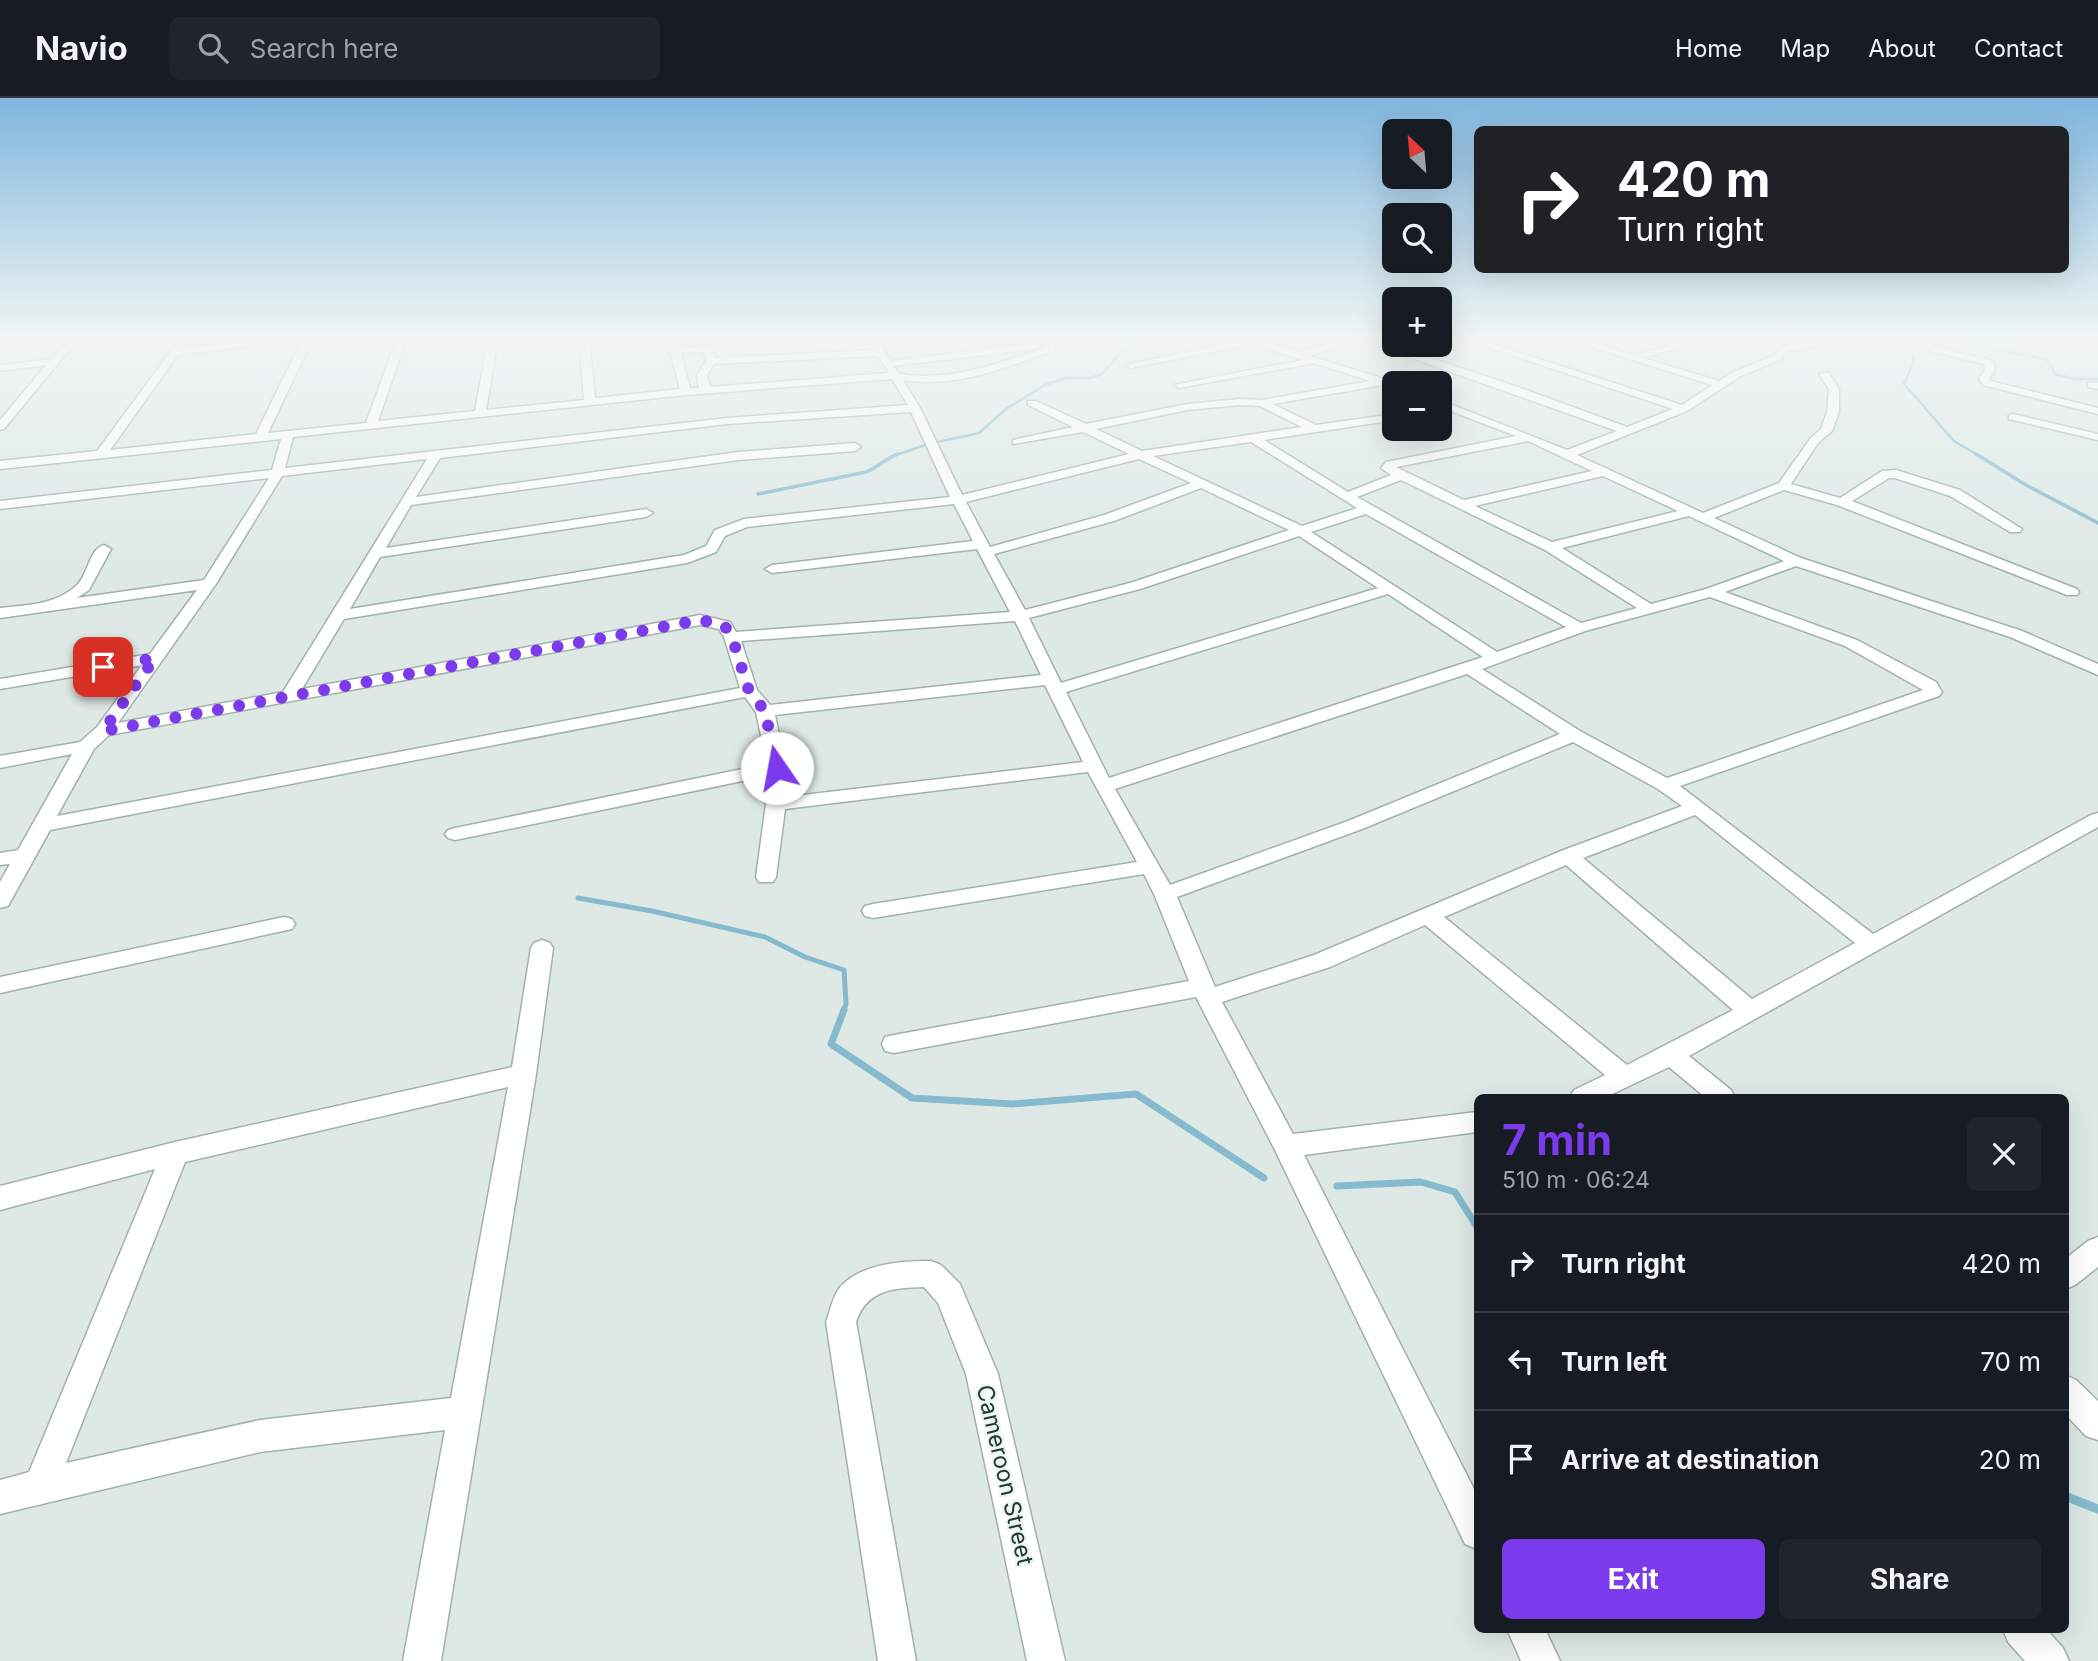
<!DOCTYPE html>
<meta charset="utf-8">
<style>
body{margin:0;font-family:Inter,sans-serif;background:#20242c;color:#f1f3f6;height:100vh;display:flex;flex-direction:column;font-size:26px;white-space:nowrap}
*{box-sizing:border-box;margin:0}
p{font-size:23px;color:#9ea1a6}
.icon{flex:none;width:38px;height:38px;fill:none;stroke:currentColor;stroke-width:2;stroke-linecap:round;stroke-linejoin:round}
.map{position:relative;flex:1;overflow:hidden}
.side{position:absolute;left:1474px;top:996px;width:595px;height:539px;display:flex;flex-direction:column;background:#171b24;border-radius:10px;box-shadow:0 7px 28px #0002}
.side>*{flex:none}
.banner{position:absolute;left:1474px;top:28px;width:595px;height:147px;border-radius:10px;box-shadow:0 7px 28px #0002;background:#202124;color:#fff;overflow:hidden}
.needle{width:46px;rotate:334deg}
.tools{position:absolute;left:1382px;top:21px;display:grid;gap:14px}
.tools a{display:grid;place-items:center;width:70px;height:70px;border-radius:10px;background:#171b24;box-shadow:0 7px 28px #0002;font-size:35px}
.pin{position:absolute;display:grid;place-items:center;width:60px;height:60px;color:#fff;margin:-30px;border-radius:14px;box-shadow:0 4px 10px #0006}
.me{position:absolute;width:77px;margin:-38px;rotate:348deg;stroke-linejoin:round;filter:drop-shadow(0 0 5px #0008)}
.turn{display:flex;align-items:center;gap:24px;height:147px;padding:0 28px;font-size:32px}
.turn .icon{width:91px;height:91px;stroke-width:2.5}
.turn b{display:block;font-size:49px;line-height:60px}
.round{display:grid;place-items:center;flex:none;width:74px;height:74px;border-radius:10px;background:#20242c}
.headline{display:flex;align-items:center;justify-content:space-between;height:119px;padding:0 28px}
h1{font-size:42px;font-weight:700;line-height:52px;color:#7c3aed}
.action{display:flex;gap:14px;margin-top:auto;padding:14px 28px}
.action a{flex:1;height:80px;border-radius:10px;background:#7c3aed;color:#fff;font-size:28px;font-weight:700;line-height:80px;text-align:center}
.action a+a{background:#20242c;color:#f1f3f6}
ul{padding:0;list-style:none}
li{display:flex;align-items:center;gap:21px;height:98px;padding:0 28px;border-top:2px solid #363941}
li div{flex:1}
li b{display:block;font-size:26px}
li em{font-style:normal}
header{display:flex;align-items:center;gap:42px;box-sizing:border-box;height:98px;padding:0 35px;background:#171b24;border-bottom:2px solid #363941}
header strong{font-size:33px}
nav{display:flex;gap:38px;margin-inline-start:auto;font-size:24px}
.search{width:490px;height:63px;background:#20242c;display:flex;align-items:center;gap:18px;box-sizing:border-box;padding:0 24px;border-radius:10px;color:#9ea1a6;font-size:26px}
.map>svg:first-child{display:block}
.lines{fill:none;stroke-linecap:round;stroke-linejoin:round}
.stream-far4{stroke:#85bacf;stroke-width:2.5}
.stream-far3{stroke:#85bacf;stroke-width:3.5}
.stream-far2{stroke:#85bacf;stroke-width:5}
.stream-far1{stroke:#85bacf;stroke-width:7}
.stream{stroke:#85bacf;stroke-width:9}
.street-casing{stroke:#a1b1ad;stroke-width:3}
.street{fill:#fff;fill-rule:evenodd}
.route{stroke:#7c3aed;stroke-width:12;stroke-dasharray:0 21.6}
.labels{text-anchor:middle;stroke-width:5;stroke-linejoin:round;paint-order:stroke}
.near-street-label{font-size:23px;fill:#203935;stroke:#eef6f3}
</style>
<header>
<strong>Navio</strong>
<div class="search"><svg class="icon" aria-label="search" viewBox="0 0 24 24"><circle cx="10" cy="10" r="6"/><path d="M15 15l6 6"/></svg>Search here</div>
<nav><a>Home</a><a>Map</a><a>About</a><a>Contact</a></nav>
</header>
<div class="map">
<svg width="2098" height="1563" viewBox="0 0 2098 1563">
<rect width="100%" height="100%" fill="#dee9e6"/>
<g class="lines">
<g class="stream-far4">
<polyline points="1907,242 1914,262 1904,286 1954,343 1979,358"/>
<polyline points="1954,242 2048,262 2055,276 2075,281 2098,281"/>
<polyline points="893,358 928,346 979,335 1006,311 1045,287 1065,280 1090,280 1102,276 1120,255 1133,248 1136,242"/>
</g>
<g class="stream-far3">
<polyline points="1976,356 2026,387 2098,425"/>
<path d="M758,396L866,374C878,369 885,361 898,356"/>
</g>
<polyline class="stream-far2" points="578,800 652,813 765,839 805,859 844,872 846,906 843,914"/>
<g class="stream-far1">
<polyline points="844,912 831,946 912,1000 1013,1006 1136,996 1264,1080"/>
<polyline points="1337,1088 1421,1084 1455,1094 1477,1129"/>
</g>
<polyline class="stream" points="2065,1398 2098,1411"/>
<g class="street-casing">
<g id="street">
<path d="M179,242H189L183,250L261,242H296L178,257L110,352L256,336L302,242H312L268,335L366,325L396,242H406L378,323L475,313L488,242H498L486,312L584,302L579,242H589L595,300L680,291L667,242H677L679,250L710,249L715,260L874,252L868,242H878L891,263L1035,245L1040,248L1035,251L894,268L899,276C951,284 998,265 1047,249L1043,242H1053L1055,252C1007,269 955,291 903,282L920,310L962,397L1129,356L1083,334L1013,346V342L1073,329L1028,307V303H1036L1086,326L1187,306L1239,301L1262,302L1370,283L1314,265L1179,290L1174,287L1302,262L1253,246L1131,270L1126,267L1242,242H1262L1300,254L1342,242H1358L1310,258L1397,285H1395V291L1383,287L1273,306L1316,327L1395,316V322L1264,342L1348,394L1391,377L1381,370L1386,364L1516,338L1440,309V302L1567,352L1617,333L1361,242H1376L1518,289L1627,329L1673,311L1466,242H1481L1682,307L1712,287L1569,242H1585L1633,257L1669,248L1656,242H1671L1684,248L1643,260L1719,283L1733,274L1775,257L1782,249L1827,242L1826,246L1788,253L1781,261L1741,278L1687,313L1577,357L1703,415L1779,385L1810,341L1821,331L1827,314L1829,291L1819,276L1828,274L1839,291V314L1832,333L1818,345L1791,386L1840,400L1882,373L1896,372L1960,392L2022,431L2020,434H2010L1950,398L1895,380H1889L1852,403L2077,491L2079,494L2077,497H2067L1837,407L1784,392L1714,420L1801,460L2022,533L2098,566V577L2010,539L1796,468L1725,494L1857,542L1936,584L1942,594L1939,598L1680,688L1873,836L2091,717L2098,715V729L1689,958L1731,992L1735,999H1705L1669,969L1606,999H1570L1574,992L1605,977L1425,827L1330,869L1222,904L1293,1036L1477,1014V1034L1304,1057L1477,1397V1451L1465,1446L1274,1050L1196,899L894,955L885,953L882,946L885,939L894,937L1189,883L1154,796L1144,776L873,820L865,818L862,813L865,808L873,806L1137,764L1088,674L785,711L776,779L773,784H759L756,779L766,706L767,678L455,742L448,740L445,736L448,732L455,730L767,666L756,614L745,599L50,732L8,808L0,810V784L10,766L0,767V755L18,752L72,656L0,670V658L80,644L97,629L142,567L0,591V581L150,556L197,492L0,520V510C27,507 56,507 77,487C88,477 89,451 104,447L111,451L89,492L77,500L204,482L269,380L0,411V403L272,372L281,341L0,371V363L97,353ZM703,254L706,263L697,277L699,290H690L681,255ZM878,258L889,275L710,289L707,277L714,266ZM892,281L908,307L727,320L285,370L293,339L686,297ZM1239,307L1260,308L1302,329L1142,353L1096,331L1187,312ZM911,314L950,399L744,421L715,432L706,448L684,457L350,511L380,459L646,419L653,415L646,411L386,450L411,407L738,362L855,353L861,349L855,345L738,354L416,399L440,360L727,326ZM1528,343L1592,373L1464,402L1396,369ZM1251,344L1357,410L1302,428L1153,358ZM427,361L283,594L118,625L216,486L282,378ZM1139,361L1191,385L1104,417L990,449L966,404ZM1603,378L1678,413L1552,444L1475,408ZM1401,382L1545,452L1637,510L1581,525L1357,399ZM1201,390L1289,432L1130,485L1025,512L994,456L1114,423ZM954,406L973,443L772,467L765,471L772,475L977,451L1010,514L736,534L730,524L700,517L302,591L344,521L687,465L716,454L725,438L747,429ZM1366,416L1566,529L1497,554L1311,434ZM1689,418L1784,463L1706,491L1651,506L1562,450ZM1299,438L1378,490L1061,585L1029,520L1140,491ZM1388,496L1483,559L1109,680L1066,594ZM1710,499L1845,548L1923,592L1667,680L1580,633L1482,571L1585,533ZM1015,523L1041,577L770,607L757,592L741,543ZM700,527L719,531L724,539L740,590L57,718L94,651L109,637ZM1467,576L1560,636L1348,723L1170,787L1115,691ZM1045,587L1083,664L786,699V670L775,617ZM1573,644L1658,691L1682,708L1561,753L1314,857L1215,889L1177,799L1362,731ZM1695,717L1855,845L1752,901L1583,760ZM1566,767L1733,912L1627,967L1444,819Z"/>
<polygon points="1933,248 1993,263 1995,272 1989,280 1991,283 2098,310 2098,316 1983,287 1979,280 1985,272 1984,266 1930,253 1928,251"/>
<polygon points="62,249 70,251 4,331 0,332 0,322 46,267 0,273 0,267 52,261"/>
<polygon points="2092,284 2098,285 2098,291 2088,289 2088,285"/>
<polygon points="2013,316 2098,336 2098,342 2009,321 2009,317"/>
<polygon points="284,819 292,821 295,826 292,831 0,895 0,879"/>
<path d="M542,842L550,845L553,850L536,976L441,1563H403L445,1332L260,1354L0,1416V1382L29,1374L155,1071L0,1112V1088L175,1044L512,969L531,850L534,845ZM508,989L451,1300L260,1322L66,1365L185,1064Z"/>
<polygon points="2098,1139 2098,1169 2075,1187 2065,1191 2065,1161 2088,1143"/>
<path d="M931,1163L941,1167L960,1186L998,1276L1065,1563H1027L966,1276L938,1205L924,1189C894,1190 867,1191 856,1224L916,1563H878L826,1224C830,1213 833,1197 841,1188C863,1165 902,1163 931,1163Z"/>
<polygon points="2065,1277 2076,1282 2098,1303 2098,1342 2086,1338 2065,1316"/>
<polygon points="1507,1531 1545,1531 1560,1563 1521,1563"/>
<polygon points="2003,1531 2046,1531 2063,1550 2069,1563 2025,1563 2008,1544"/>
</g>
</g>
<use href="#street" class="street"/>
</g>
<linearGradient id="sky" x2="0" y2="1"><stop stop-color="#80b6de"/><stop offset="0.52" stop-color="#f0f5f4"/><stop offset="1" stop-color="#f0f5f4" stop-opacity="0"/></linearGradient>
<rect width="2098" height="461" fill="url(#sky)"/>
<g class="lines">
<polyline class="route" points="103,569 155,560 103,633 700,522 724,527 732,539 749,593 765,613 777,670"/>
</g>
<g class="labels">
<g class="near-street-label">
<text transform="translate(1005 1377) rotate(77)" y="8">Cameroon Street</text>
</g>
</g>
</svg>
<div class="tools">
<a><svg class="needle" viewBox="-14 -14 28 28"><path d="M0-13l5 13h-10z" fill="#e53935"/><path d="M0 13l5-13h-10z" fill="#9ea1a6"/></svg></a>
<a><svg class="icon" aria-label="search" viewBox="0 0 24 24"><circle cx="10" cy="10" r="6"/><path d="M15 15l6 6"/></svg></a>
<a>+</a>
<a>−</a>
</div>
<div class="pin" style="left:103px;top:569px;background:#d93025"><svg class="icon" aria-label="arrive" viewBox="0 0 24 24"><path d="M6 21V4h12l-3 4 3 4H6"/></svg></div>
<svg class="me" style="left:777px;top:670px" viewBox="-20 -20 40 40"><circle r="19" fill="#fff"/><path d="M0-13L10 11 0 6-10 11z" fill="#7c3aed"/></svg>
<div class="banner">
<div class="turn"><svg class="icon" aria-label="right" viewBox="0 0 24 24"><path d="M7 20v-9h11M14 6l5 5-5 5"/></svg><div><b>420 m</b>Turn right</div></div>
</div>
<section class="side">
<div class="headline"><div><h1>7 min</h1><p>510 m · 06:24</p></div><a class="round"><svg class="icon" aria-label="close" viewBox="0 0 24 24"><path d="M6 6l12 12M18 6L6 18"/></svg></a></div>
<ul>
<li><svg class="icon" aria-label="right" viewBox="0 0 24 24"><path d="M7 20v-9h11M14 6l5 5-5 5"/></svg><div><b>Turn right</b></div><em>420 m</em></li>
<li><svg class="icon" aria-label="left" viewBox="0 0 24 24"><path d="M17 20v-9H6M10 6l-5 5 5 5"/></svg><div><b>Turn left</b></div><em>70 m</em></li>
<li><svg class="icon" aria-label="arrive" viewBox="0 0 24 24"><path d="M6 21V4h12l-3 4 3 4H6"/></svg><div><b>Arrive at destination</b></div><em>20 m</em></li>
</ul>
<div class="action"><a>Exit</a><a>Share</a></div>
</section>
</div>
